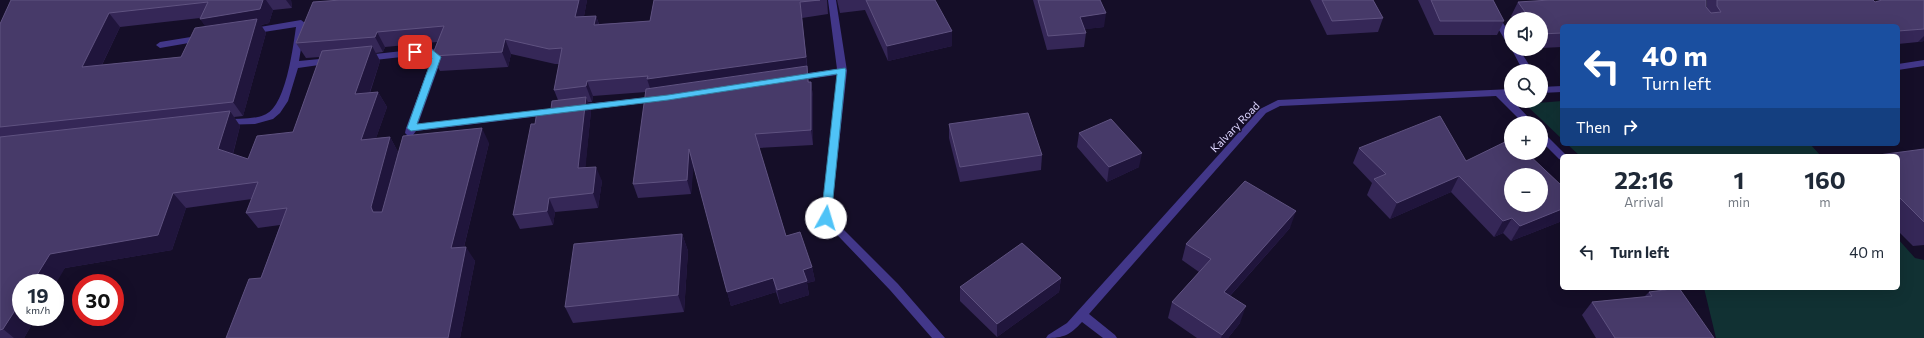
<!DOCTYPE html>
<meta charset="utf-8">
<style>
body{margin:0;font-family:Commissioner,sans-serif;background:#f6f6f7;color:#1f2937;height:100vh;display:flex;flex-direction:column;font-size:15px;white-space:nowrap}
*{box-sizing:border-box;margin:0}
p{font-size:13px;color:#747a83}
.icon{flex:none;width:22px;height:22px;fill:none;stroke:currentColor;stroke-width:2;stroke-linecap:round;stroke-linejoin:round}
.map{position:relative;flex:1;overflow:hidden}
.panel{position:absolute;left:1560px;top:154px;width:340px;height:136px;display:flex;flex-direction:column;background:#fff;border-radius:6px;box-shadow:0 4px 16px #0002}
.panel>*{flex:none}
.top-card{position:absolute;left:1560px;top:24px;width:340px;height:122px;border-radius:6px;box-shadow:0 4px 16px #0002;background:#1a4fa0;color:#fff;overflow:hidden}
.fabs{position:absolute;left:1504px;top:12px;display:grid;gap:8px}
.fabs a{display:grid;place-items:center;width:44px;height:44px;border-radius:50%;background:#fff;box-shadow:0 4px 16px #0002;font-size:20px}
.speed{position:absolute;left:12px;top:274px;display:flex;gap:8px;font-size:20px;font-weight:700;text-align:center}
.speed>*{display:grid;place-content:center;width:52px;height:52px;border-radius:50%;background:#fff;box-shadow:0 4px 16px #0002;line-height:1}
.speed small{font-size:10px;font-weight:400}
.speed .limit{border:6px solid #d22;background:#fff;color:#111}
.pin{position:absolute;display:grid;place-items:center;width:34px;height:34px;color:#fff;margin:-17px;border-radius:8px;box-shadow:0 2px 6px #0006}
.me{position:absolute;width:44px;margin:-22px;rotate:6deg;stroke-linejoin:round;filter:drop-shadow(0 0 3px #0008)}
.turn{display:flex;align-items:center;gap:14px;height:84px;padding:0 16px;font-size:18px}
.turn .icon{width:52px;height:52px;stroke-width:2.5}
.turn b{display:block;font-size:28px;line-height:34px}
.then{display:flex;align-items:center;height:38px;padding:0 16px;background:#0003;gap:8px;font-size:15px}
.eta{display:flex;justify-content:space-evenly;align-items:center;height:68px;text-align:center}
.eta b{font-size:24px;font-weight:700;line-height:28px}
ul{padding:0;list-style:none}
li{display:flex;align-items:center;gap:12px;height:60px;padding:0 16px}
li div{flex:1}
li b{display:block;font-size:15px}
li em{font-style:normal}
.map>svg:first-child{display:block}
.green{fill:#113133}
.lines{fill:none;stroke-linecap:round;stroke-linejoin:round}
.minor{fill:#423789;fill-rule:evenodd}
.wall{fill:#352757;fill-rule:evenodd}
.shaded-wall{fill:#20153c}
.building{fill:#473a69;stroke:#5f5280;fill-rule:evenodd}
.route{fill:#4fc3f7;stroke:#337fa1}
.labels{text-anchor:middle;stroke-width:3;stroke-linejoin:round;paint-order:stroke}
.street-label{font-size:11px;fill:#ded6ff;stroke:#150e28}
</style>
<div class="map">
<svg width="1924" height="338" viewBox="0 0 1924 338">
<rect width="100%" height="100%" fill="#150e28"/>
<g class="green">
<polygon points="1562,101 1562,139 1525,104"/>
<polygon points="1567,144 1810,144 1821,156 1580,156"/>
<polygon points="1898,239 1915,258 1924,260 1924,338 1716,338 1704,288 1898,288"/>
</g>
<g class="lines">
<g class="minor">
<polygon points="828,0 836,0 847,71 831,217 898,284 945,338 932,338 890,290 821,218 837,75 794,81 789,78 794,75 837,69"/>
<polygon points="1481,0 1489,0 1511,36 1511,46 1508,45"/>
<path d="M301,20L305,23L299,61L330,58L335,61L333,63L298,68L288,101L280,113L273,119L255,124L221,125L219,123L221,121L224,120C237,118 252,120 264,115C286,108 293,47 296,27L251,34L248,33L247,31L248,29Z"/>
<polygon points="203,35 206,36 207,38 206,40 160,48 156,45 160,42"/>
<polygon points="430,48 433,49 442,57 418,124 549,109 554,112 549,115 416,131 413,135 407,135 405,133 406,128 432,58 428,54 366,61 361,58 366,55"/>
<polygon points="1511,48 1519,49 1533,71 1523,71"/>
<polygon points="1924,60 1924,66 1898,70 1898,64"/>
<polygon points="1562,86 1562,92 1541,93 1541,87"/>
<path d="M1511,89V95H1507L1534,123H1523L1496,96L1280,106L1266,113L1089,314L1115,335L1117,338H1103L1082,322C1070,335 1064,338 1046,338L1048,335L1067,323L1260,109L1278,100Z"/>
<polygon points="658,96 661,97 663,99 661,101 577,111 572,108 577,105"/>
<polygon points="1541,131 1544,133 1567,156 1562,156 1562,160 1559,159 1541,141"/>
</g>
</g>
<g class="wall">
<path d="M11,0H291L292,8L273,10L269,23L261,25L266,33L243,116L234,117L240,126L233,154L248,159L293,132L320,57L306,58L296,43L341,0H587L584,16H596L599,24L650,21L654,0H827L828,14L802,18L808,72L809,82H811L813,97V145L759,148L786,236L812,267L815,281L807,283L809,295L780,304L776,292L731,306L693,164L691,194L638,198L633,184L646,92L593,96L592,102H588L591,111L585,168L602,181L598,208L555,212L553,225L520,229L513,215L535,124L551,109L558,100L554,90L559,64H555L511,54L508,67L440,71L432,56L437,42L385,47L383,52L376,53L380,61L370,93L378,92L387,107L376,138L390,137L398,152L489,143L464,247L475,261L460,338H226L261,278L280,225L258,228L246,213L252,199L186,208L172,250L65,268L21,317H36L24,338H0V24ZM200,18L206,27L181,57L102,65L120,27Z"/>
<polygon points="837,0 935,0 952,31 952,46 888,61 865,10 840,13"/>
<polygon points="1033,0 1100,0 1104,27 1084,29 1086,33 1084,47 1047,50"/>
<polygon points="1310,0 1373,0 1383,18 1378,32 1327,35"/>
<polygon points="1418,0 1493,0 1504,21 1497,35 1434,35"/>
<polygon points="1707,0 1873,0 1875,2 1924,0 1924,41 1918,42 1898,44 1898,26 1562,26 1562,47 1541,48 1541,19 1513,19 1511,16 1518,2 1706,7 1707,8"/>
<polygon points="949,124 1042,155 1041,170 960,182 949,138"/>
<polygon points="1079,133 1139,167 1107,182 1077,147"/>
<polygon points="1359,148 1466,161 1562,186 1562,221 1511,241 1503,233 1494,237 1451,192 1390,219 1367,195 1372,183 1353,163"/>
<polygon points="1924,149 1924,245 1913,246 1898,231 1898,156"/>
<polygon points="1290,228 1230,296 1240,323 1228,338 1197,338 1168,318 1172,302 1199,272 1182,260 1186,244"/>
<polygon points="682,234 688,251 684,312 573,323 565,307"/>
<polygon points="1061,278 1059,292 997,337 960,301 960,287"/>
<polygon points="1649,292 1714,338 1596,338 1582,315 1592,302 1644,297"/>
</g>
<g class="shaded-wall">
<polygon points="263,0 266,0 273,10 269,23 261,25 266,33 243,116 233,102 210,33 200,19"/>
<polygon points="286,0 291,0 292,8"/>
<polygon points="579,0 587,0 581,32 575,17"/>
<polygon points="800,2 802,18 810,97 652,94 647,79"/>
<polygon points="109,13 120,27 94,81 82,67"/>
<polygon points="1106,13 1104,27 1079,30 1080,17"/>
<polygon points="596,16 601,31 594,25"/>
<polygon points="952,31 952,46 888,61 887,46"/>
<polygon points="377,32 385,47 383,52 375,37"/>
<polygon points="1924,36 1924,41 1918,42"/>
<polygon points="505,39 511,54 508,67 502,52"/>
<polygon points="372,46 380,61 364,109 355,94"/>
<polygon points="587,81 593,96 592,102 586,86"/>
<polygon points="811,82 813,97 813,145 811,130"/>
<polygon points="378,92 387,107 370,155 361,140"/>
<polygon points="586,97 591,111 584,183 578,168"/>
<polygon points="230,111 240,126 230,164 218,149"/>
<polygon points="482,128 489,143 460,263 451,248"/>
<polygon points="390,137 398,152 381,222 373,212 371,207"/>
<polygon points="689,149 694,164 691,194 687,180"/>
<polygon points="1142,153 1139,167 1107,182 1109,167"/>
<polygon points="596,167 602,181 598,208 593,193"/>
<polygon points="1459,176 1451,192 1390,219 1397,203"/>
<polygon points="173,193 186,208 172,250 65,268 55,285 55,283 32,283 50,254"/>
<polygon points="549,198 555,212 553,225 547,211"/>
<polygon points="1562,209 1562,221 1511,241 1520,226"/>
<polygon points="1296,211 1290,228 1219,308 1224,292"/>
<polygon points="1512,218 1503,233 1494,237 1503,221"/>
<polygon points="682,234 688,251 684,312 678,295"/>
<polygon points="466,247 475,261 460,338 448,338"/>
<polygon points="812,267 815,281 807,283 809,295 780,304 777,290 803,270"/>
<polygon points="773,278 776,292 731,306 727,292"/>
<polygon points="1061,278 1059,292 997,337 997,324"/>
<polygon points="21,301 21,317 36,317 24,338 14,338 3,329"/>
<polygon points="1246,306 1240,323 1228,338 1221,338 1222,335"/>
</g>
<g class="building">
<polygon points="11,0 263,0 260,9 200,19 208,2 109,13 82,67 181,57 195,28 257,19 233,102 0,127 0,24"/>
<polygon points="341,0 579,0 575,17 596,16 594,25 650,21 654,0 820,0 800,2 806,57 647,79 648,76 587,81 586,86 554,90 562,48 549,49 505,39 502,52 432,56 444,26 377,32 375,37 296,43 313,2"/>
<polygon points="866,0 935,0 952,31 887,46"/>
<polygon points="1038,0 1100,0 1106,13 1080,17 1086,33 1048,36"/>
<polygon points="1322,0 1373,0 1383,18 1332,21"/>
<polygon points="1431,0 1493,0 1504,21 1440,21"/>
<polygon points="1550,0 1706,0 1706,7 1711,13 1721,12 1717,6 1717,0 1873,0 1875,2 1882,0 1924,0 1924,29 1898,31 1898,26 1562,26 1562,33 1541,34 1541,19 1530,19 1518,2"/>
<polygon points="372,46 355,94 378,92 361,140 390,137 371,207 373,212 382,212 403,136 482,128 451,248 466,247 448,338 226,338 249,279 261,278 287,208 246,213 258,182 173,193 158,235 50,254 32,283 21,283 21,301 3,329 0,330 0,137 230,111 218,149 248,159 257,136 293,132 322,51"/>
<polygon points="807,66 808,82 811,82 811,130 755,134 786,236 800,232 812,267 803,270 807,281 777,290 773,278 727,292 689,149 687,180 633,184 646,89"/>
<polygon points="586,97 578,168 596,167 593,193 549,198 547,211 513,215 531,124 535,124 537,111 551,109 552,101"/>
<polygon points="1028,113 1042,155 960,167 949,124"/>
<path d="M1440,116L1466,161L1511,139V153H1527L1562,186V209L1520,226L1512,218L1503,221L1459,176L1397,203L1374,179L1386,174L1359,148ZM1511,175H1541V205H1511Z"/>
<polygon points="1111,119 1142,153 1109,167 1079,133"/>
<polygon points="1924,149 1924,222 1898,196 1898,156 1871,156"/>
<polygon points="1245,181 1296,211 1224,292 1246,306 1222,335 1172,302 1211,259 1186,244"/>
<polygon points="682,234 678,295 565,307 574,244"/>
<polygon points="1022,243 1061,278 997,324 960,287"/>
<polygon points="1679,288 1714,338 1615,338 1592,302 1652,296 1649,292"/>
</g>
<polygon class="route" points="430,48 441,57 417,124 668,95 845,68 846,70 831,218 826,221 821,218 837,74 668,100 411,131 407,128 432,58 428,54 415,55 411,52 415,49"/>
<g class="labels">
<g class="street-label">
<text transform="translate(1235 127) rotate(-46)" y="4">Kalvary Road</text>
</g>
</g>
</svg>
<div class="fabs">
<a><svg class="icon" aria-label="sound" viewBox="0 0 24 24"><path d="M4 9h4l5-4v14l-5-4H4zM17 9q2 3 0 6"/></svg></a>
<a><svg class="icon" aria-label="search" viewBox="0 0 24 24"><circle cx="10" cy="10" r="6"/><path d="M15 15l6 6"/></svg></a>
<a>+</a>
<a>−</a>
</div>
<div class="speed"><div>19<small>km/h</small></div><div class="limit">30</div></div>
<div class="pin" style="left:415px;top:52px;background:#d93025"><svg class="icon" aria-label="arrive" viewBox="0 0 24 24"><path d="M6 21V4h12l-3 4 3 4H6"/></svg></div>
<svg class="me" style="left:826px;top:218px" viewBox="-20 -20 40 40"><circle r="19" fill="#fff"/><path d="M0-13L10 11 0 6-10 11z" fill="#4fc3f7"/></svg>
<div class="top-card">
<div class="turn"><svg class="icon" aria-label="left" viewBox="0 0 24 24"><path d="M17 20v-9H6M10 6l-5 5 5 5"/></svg><div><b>40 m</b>Turn left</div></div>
<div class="then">Then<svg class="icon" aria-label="right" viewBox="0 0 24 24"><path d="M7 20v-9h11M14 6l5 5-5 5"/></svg></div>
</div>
<section class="panel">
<div class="eta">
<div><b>22:16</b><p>Arrival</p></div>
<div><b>1</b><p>min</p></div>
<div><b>160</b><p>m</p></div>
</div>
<ul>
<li><svg class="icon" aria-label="left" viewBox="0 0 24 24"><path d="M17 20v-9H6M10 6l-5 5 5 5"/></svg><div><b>Turn left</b></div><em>40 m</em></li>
</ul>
</section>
</div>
